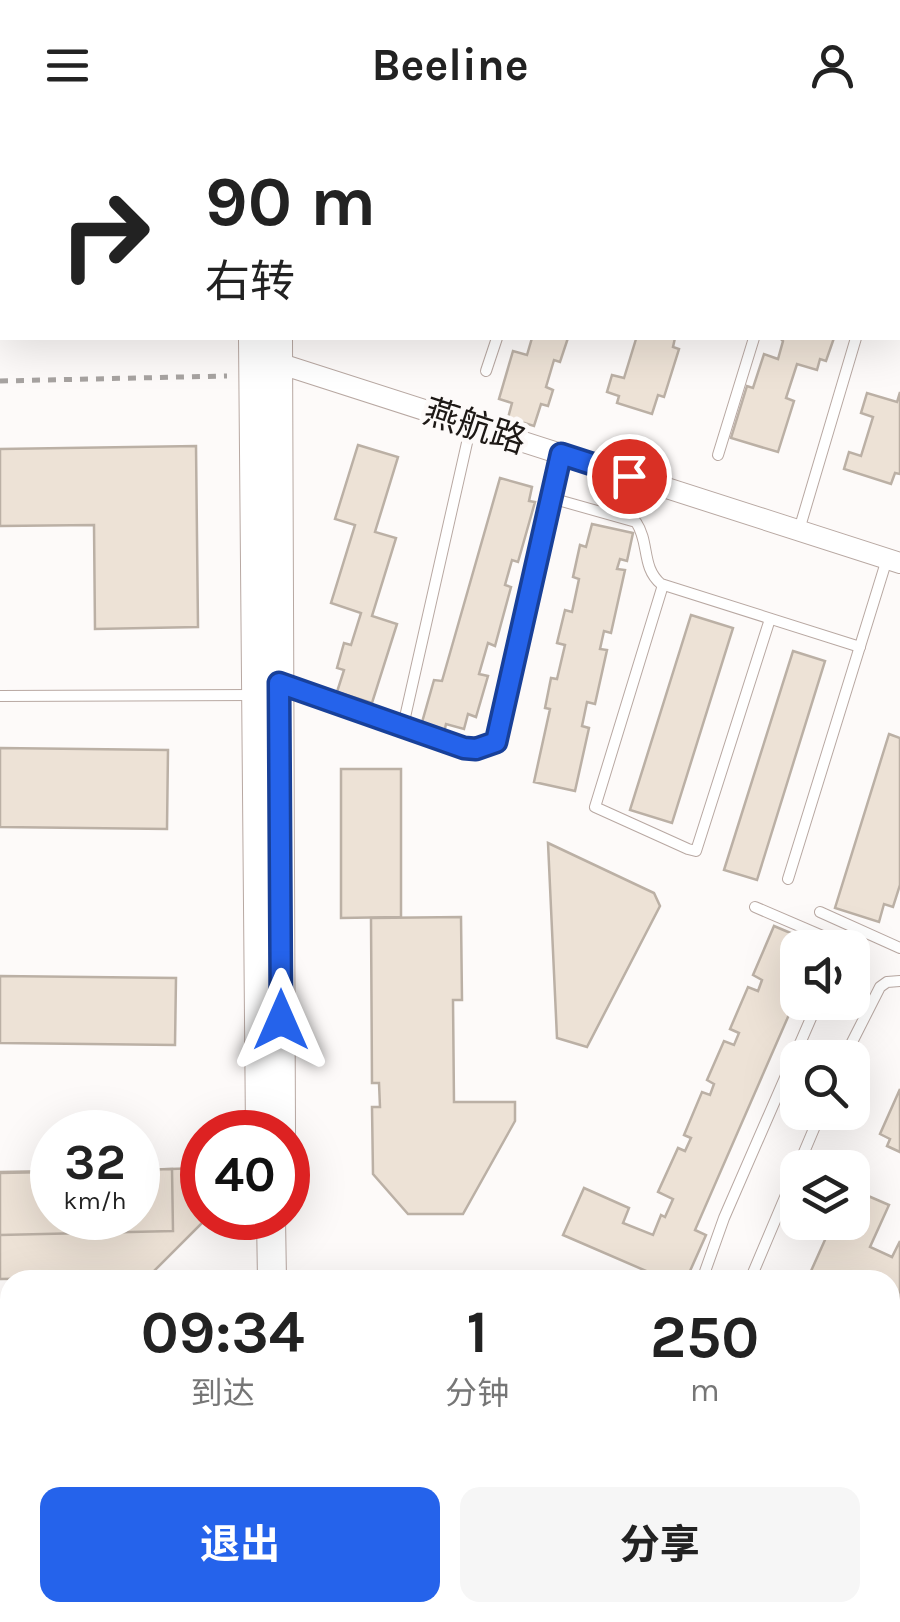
<!DOCTYPE html>
<html lang="zh">
<meta charset="utf-8">
<style>
body{margin:0;font-family:Karla,"Noto Sans SC",sans-serif;background:#f6f6f6;color:#222;height:100vh;display:flex;flex-direction:column;font-size:38px;white-space:nowrap}
*{box-sizing:border-box;margin:0}
p{font-size:32px;color:#767676}
.icon{flex:none;width:55px;height:55px;fill:none;stroke:currentColor;stroke-width:2;stroke-linecap:round;stroke-linejoin:round}
.map{position:relative;flex:1;overflow:hidden}
.panel{position:absolute;left:0px;top:1140px;width:900px;height:352px;display:flex;flex-direction:column;background:#fff;border-radius:30px 30px 0 0;box-shadow:0 10px 40px #0002}
.panel>*{flex:none}
.top-card{position:absolute;left:0px;top:0px;width:900px;height:210px;box-shadow:0 10px 40px #0002;background:#fff;color:#222;overflow:hidden}
.tools{position:absolute;left:780px;top:800px;display:grid;gap:20px}
.tools a{display:grid;place-items:center;width:90px;height:90px;border-radius:20px;background:#fff;box-shadow:0 10px 40px #0002;font-size:50px}
.speed{position:absolute;left:30px;top:980px;display:flex;gap:20px;font-size:50px;font-weight:700;text-align:center}
.speed>*{display:grid;place-content:center;width:130px;height:130px;border-radius:50%;background:#fff;box-shadow:0 10px 40px #0002;line-height:1}
.speed small{font-size:25px;font-weight:400}
.speed .limit{border:15px solid #d22;background:#fff;color:#111}
.pin{position:absolute;display:grid;place-items:center;width:85px;height:85px;color:#fff;margin:-42px;border:5px solid #fff;border-radius:50%;box-shadow:0 2px 10px #0007}
.me{position:absolute;width:110px;margin:-55px;rotate:0deg;stroke-linejoin:round;filter:drop-shadow(0 0 8px #0008)}
.turn{display:flex;align-items:center;gap:35px;height:210px;padding:0 40px;font-size:45px}
.turn .icon{width:130px;height:130px;stroke-width:2.5}
.turn b{display:block;font-size:70px;line-height:85px}
.eta{display:flex;justify-content:space-evenly;align-items:center;height:170px;text-align:center}
.eta b{font-size:60px;font-weight:700;line-height:70px}
.button{display:flex;gap:20px;margin-top:auto;padding:20px 40px}
.button a{flex:1;height:115px;border-radius:20px;background:#2563eb;color:#fff;font-size:40px;font-weight:700;line-height:115px;text-align:center}
.button a+a{background:#f6f6f6;color:#222}
header{display:flex;justify-content:space-between;align-items:center;height:130px;padding:0 40px;background:#fff;font-size:45px;font-weight:700}
.map>svg:first-child{display:block}
.building{fill:#ede2d6;stroke:#bbb0a5;stroke-width:2.5}
.lines{fill:none;stroke-linecap:round;stroke-linejoin:round}
.service-casing{stroke:#b8a8a2;stroke-width:12}
.minor-casing{stroke:#b8a8a2;stroke-width:22}
.tertiary-casing{stroke:#b8a8a2;stroke-width:30}
.path{stroke:#a7a3a1;stroke-width:5;stroke-dasharray:8 8;stroke-linecap:butt}
.service{stroke:#fff;stroke-width:10}
.minor{stroke:#fff;stroke-width:20}
.tertiary{stroke:#fff;stroke-width:28}
.route-casing{stroke:#184099;stroke-width:25}
.route{stroke:#2563eb;stroke-width:18}
.labels{text-anchor:middle;stroke-width:9;stroke-linejoin:round;paint-order:stroke}
.street-label{font-size:35px;fill:#1d1815;stroke:#fdfaf9}
</style>
<header><svg class="icon" aria-label="menu" viewBox="0 0 24 24"><path d="M4 6h16M4 12h16M4 18h16"/></svg>Beeline<svg class="icon" aria-label="person" viewBox="0 0 24 24"><circle cx="12" cy="8" r="4"/><path d="M4 21q1-7 8-7t8 7"/></svg></header>
<div class="map">
<svg width="900" height="1492" viewBox="0 0 900 1492">
<rect width="100%" height="100%" fill="#fdfaf9"/>
<g class="building">
<rect x="376" y="0" width="117" height="2"/>
<polygon points="532,208 568,208 560,232 554,230 546,257 553,260 548,276 541,274 534,296 508,288 512,273 499,269 513,221 527,225"/>
<polygon points="631,208 675,208 673,217 679,219 664,267 658,265 652,284 617,273 619,266 607,262 612,245 624,248 636,209"/>
<polygon points="780,208 834,208 826,231 820,229 817,240 797,234 786,268 794,271 778,322 731,308 747,256 753,258 764,224 778,229 783,211"/>
<polygon points="900,262 900,344 895,343 891,354 844,339 849,322 861,326 873,287 861,283 867,263 897,272"/>
<polygon points="358,315 398,327 375,402 396,408 372,486 397,494 372,573 337,562 344,540 337,538 344,513 351,515 361,483 331,473 355,395 335,389"/>
<polygon points="196,316 198,497 95,499 94,395 0,396 0,319"/>
<polygon points="500,348 532,357 529,371 535,372 518,432 512,430 505,455 511,457 495,516 488,513 479,544 488,546 476,587 468,584 464,599 446,594 444,603 421,596 434,550 442,551"/>
<polygon points="592,394 633,403 627,431 620,429 617,439 625,440 611,503 604,501 600,519 607,520 595,574 587,572 582,596 589,598 575,661 534,652 550,579 545,578 551,548 557,549 565,515 557,513 565,480 572,482 579,449 573,447 580,415 586,417"/>
<polygon points="691,485 733,498 672,693 630,680"/>
<polygon points="793,521 825,531 757,750 724,740"/>
<polygon points="889,604 900,608 900,755 893,777 884,774 879,792 835,778"/>
<polygon points="0,618 168,620 167,699 0,697"/>
<polygon points="341,639 401,639 401,787 341,788"/>
<polygon points="548,713 654,763 660,776 587,917 557,908"/>
<polygon points="461,787 462,870 453,870 454,972 515,972 515,991 463,1084 408,1084 373,1044 372,977 380,977 379,953 372,953 371,788"/>
<polygon points="774,796 819,815 818,818 798,818 798,864 695,1100 706,1105 686,1150 667,1150 563,1105 584,1058 629,1078 623,1093 653,1105 661,1085 665,1087 673,1069 658,1062 678,1018 685,1021 691,1008 684,1005 702,962 710,965 714,954 707,950 724,911 734,915 739,903 730,899 748,857 758,861 762,850 753,845"/>
<polygon points="0,846 176,848 175,915 0,913"/>
<polygon points="900,959 900,1022 887,1016 890,1009 880,1004"/>
<polygon points="202,1038 202,1088 207,1088 148,1147 0,1149 0,1042 52,1041 52,1088 138,1088 138,1040"/>
<polygon points="172,1039 173,1101 0,1105 0,1043 52,1042 52,1088 138,1088 138,1040"/>
<polygon points="859,1062 889,1075 870,1117 892,1127 900,1111 900,1193 890,1189 890,1150 807,1150 833,1092 852,1092 852,1068 856,1069"/>
<polygon points="890,1189 900,1193 900,1236 890,1231"/>
<polygon points="890,1348 900,1351 900,1381 890,1377"/>
<polygon points="480,1482 530,1482 525,1492 475,1492"/>
<polygon points="574,1482 601,1482 598,1492 570,1492"/>
<polygon points="737,1482 769,1482 764,1492 732,1492"/>
<polygon points="817,1482 850,1482 846,1492 814,1492"/>
</g>
<g class="lines">
<g class="service-casing">
<g id="service">
<polyline points="706,0 714,2"/>
<polyline points="531,2 532,0"/>
<polyline points="566,2 568,0"/>
<polyline points="895,2 896,0"/>
<polyline points="898,68 900,68"/>
<polyline points="486,241 497,208"/>
<polyline points="718,325 754,208"/>
<path d="M551,368L636,392C650,413 641,437 661,454L860,517"/>
<polyline points="799,400 856,208"/>
<polyline points="663,455 595,677 688,719 696,721 770,489"/>
<polyline points="284,555 464,618 476,619 495,612 561,325"/>
<polyline points="0,566 254,565"/>
<polyline points="403,596 471,295"/>
<polyline points="788,749 887,429"/>
<polyline points="755,777 825,807 832,818"/>
<polyline points="820,782 900,818"/>
<polyline points="844,928 880,857 887,852 900,851"/>
<polyline points="702,1150 724,1088 818,872"/>
<polyline points="750,1150 821,982"/>
<polyline points="890,1462 900,1433"/>
<polyline points="333,1482 354,1492"/>
<polyline points="416,1492 432,1482"/>
<polyline points="618,1492 623,1482"/>
<polyline points="880,1492 883,1482"/>
</g>
</g>
<g class="minor-casing">
<g id="minor">
<polyline points="278,233 900,433"/>
<polyline points="0,1221 10,1221"/>
<polyline points="890,1309 900,1314"/>
</g>
</g>
<g class="tertiary-casing">
<g id="tertiary">
<polyline points="251,0 251,2"/>
<polyline points="275,0 275,2"/>
<polyline points="253,208 260,1002"/>
<polyline points="278,208 281,1002"/>
<polyline points="271,1088 272,1150"/>
<polyline points="275,1482 275,1492"/>
</g>
</g>
<polyline class="path" points="0,251 227,246"/>
<use href="#service" class="service"/>
<use href="#minor" class="minor"/>
<use href="#tertiary" class="tertiary"/>
</g>
<g class="lines">
<g class="route-casing">
<polyline id="route" points="281,890 279,553 464,618 476,619 496,612 561,324 629,346"/>
</g>
<use href="#route" class="route"/>
</g>
<g class="labels">
<g class="street-label">
<text transform="translate(475 296) rotate(18)" y="12">燕航路</text>
</g>
</g>
</svg>
<div class="tools">
<a><svg class="icon" aria-label="sound" viewBox="0 0 24 24"><path d="M4 9h4l5-4v14l-5-4H4zM17 9q2 3 0 6"/></svg></a>
<a><svg class="icon" aria-label="search" viewBox="0 0 24 24"><circle cx="10" cy="10" r="6"/><path d="M15 15l6 6"/></svg></a>
<a><svg class="icon" aria-label="layers" viewBox="0 0 24 24"><path d="M12 4l9 5-9 5-9-5zM3 14l9 5 9-5"/></svg></a>
</div>
<div class="speed"><div>32<small>km/h</small></div><div class="limit">40</div></div>
<div class="pin" style="left:629px;top:346px;background:#d93025"><svg class="icon" aria-label="arrive" viewBox="0 0 24 24"><path d="M6 21V4h12l-3 4 3 4H6"/></svg></div>
<svg class="me" style="left:281px;top:890px" viewBox="-20 -20 40 40"><path d="M0-17L14 15 0 8-14 15z" fill="#2563eb" stroke="#fff" stroke-width="4"/></svg>
<div class="top-card">
<div class="turn"><svg class="icon" aria-label="right" viewBox="0 0 24 24"><path d="M7 20v-9h11M14 6l5 5-5 5"/></svg><div><b>90 m</b>右转</div></div>
</div>
<section class="panel">
<div class="eta">
<div><b>09:34</b><p>到达</p></div>
<div><b>1</b><p>分钟</p></div>
<div><b>250</b><p>m</p></div>
</div>
<div class="button"><a>退出</a><a>分享</a></div>
</section>
</div>
